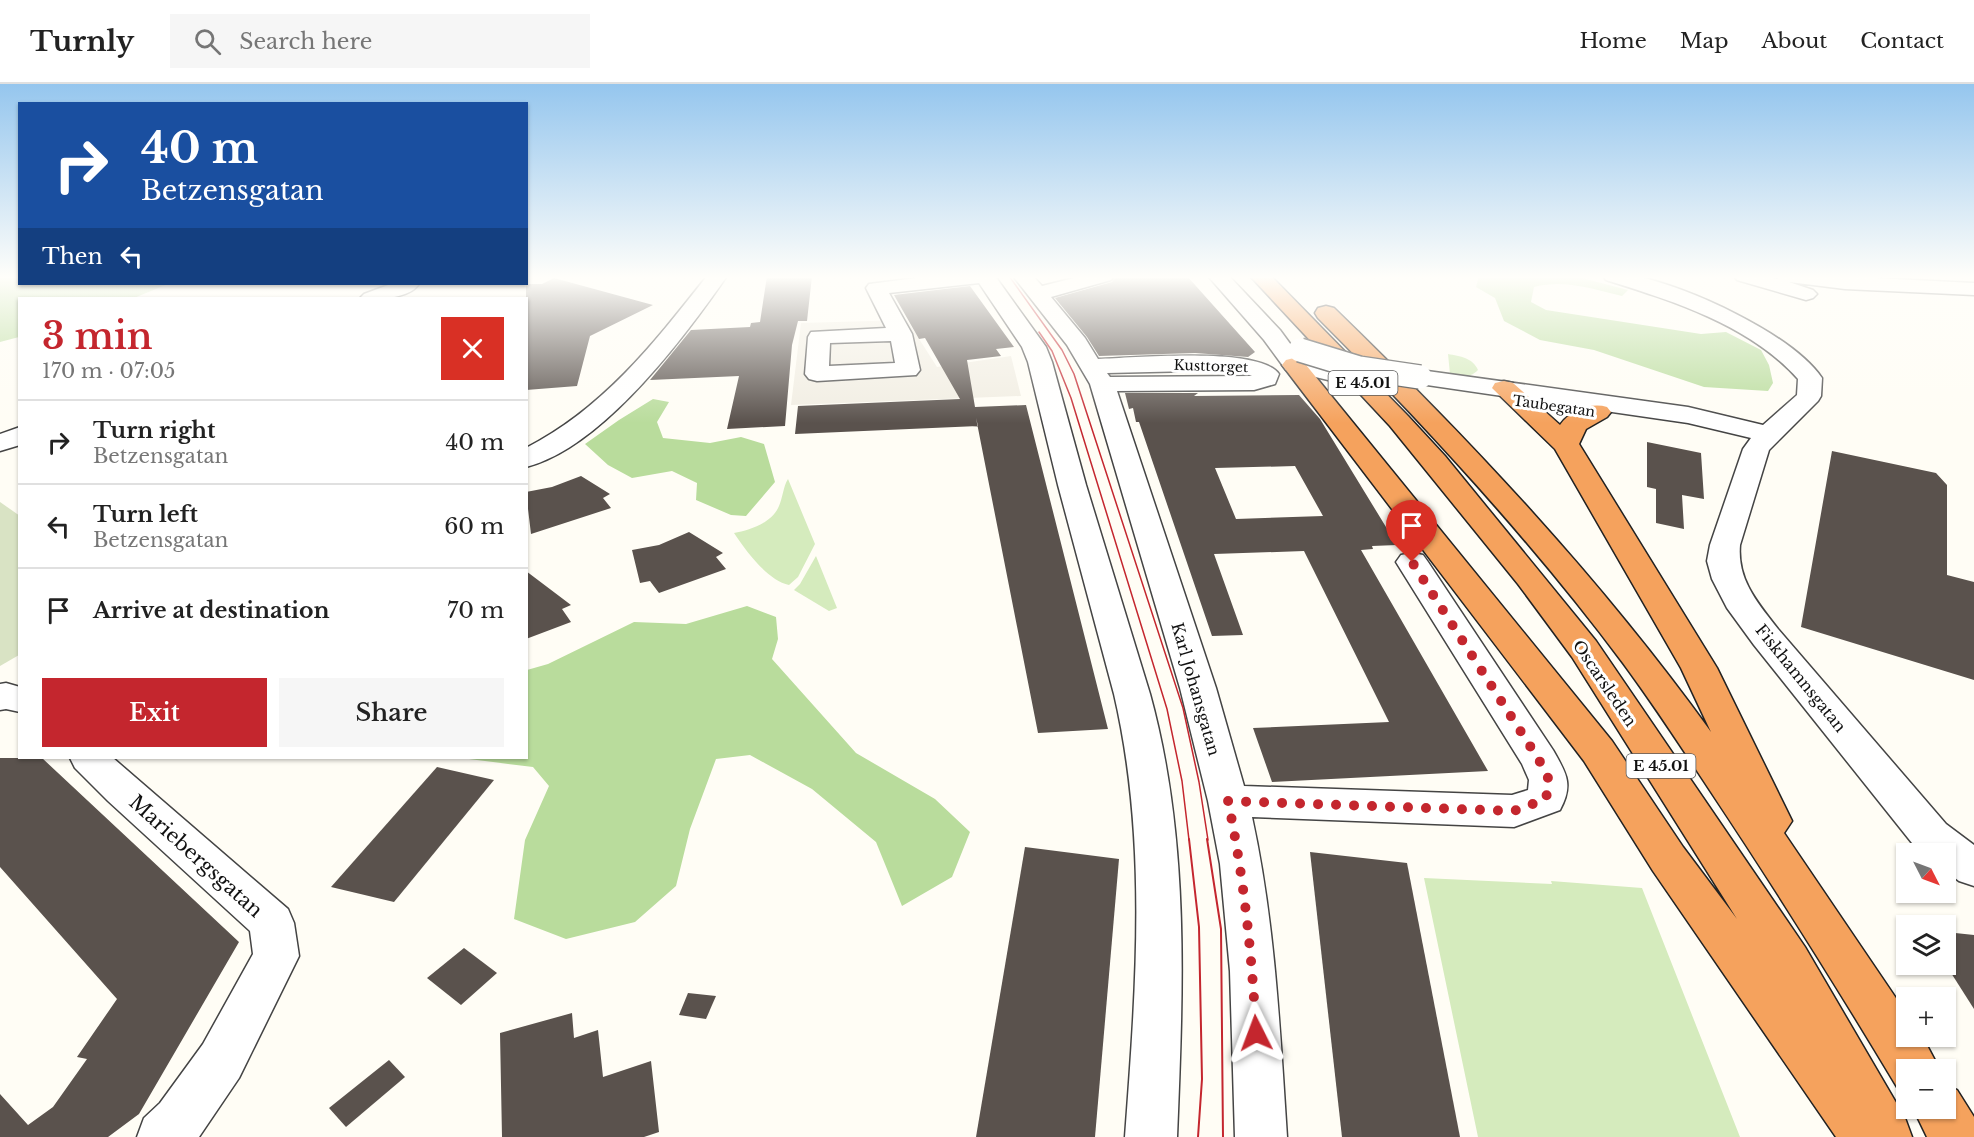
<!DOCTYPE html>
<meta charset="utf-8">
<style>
body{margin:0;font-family:"Libre Baskerville",serif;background:#f6f6f6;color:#222;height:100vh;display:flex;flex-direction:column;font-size:22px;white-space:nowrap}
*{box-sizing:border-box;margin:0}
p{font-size:20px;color:#767676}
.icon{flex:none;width:33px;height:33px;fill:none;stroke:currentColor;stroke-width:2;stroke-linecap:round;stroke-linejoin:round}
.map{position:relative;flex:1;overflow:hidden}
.sheet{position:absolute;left:18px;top:213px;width:510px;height:462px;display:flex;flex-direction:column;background:#fff;border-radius:0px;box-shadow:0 2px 4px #0004}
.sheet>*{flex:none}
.banner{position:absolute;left:18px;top:18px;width:510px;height:183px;border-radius:0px;box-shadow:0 2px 4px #0004;background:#1a4fa0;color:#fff;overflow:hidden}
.needle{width:39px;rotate:132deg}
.tools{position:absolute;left:1896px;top:759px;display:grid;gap:12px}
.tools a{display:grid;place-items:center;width:60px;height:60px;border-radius:0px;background:#fff;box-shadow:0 2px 4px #0004;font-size:30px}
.pin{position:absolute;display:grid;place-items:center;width:51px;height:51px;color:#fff;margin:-62px -26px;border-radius:50% 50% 50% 0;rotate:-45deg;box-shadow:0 0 6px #0007}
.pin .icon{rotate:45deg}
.me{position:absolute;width:66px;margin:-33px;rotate:357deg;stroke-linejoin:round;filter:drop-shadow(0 0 4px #0008)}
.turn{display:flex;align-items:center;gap:21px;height:126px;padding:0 24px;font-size:27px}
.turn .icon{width:78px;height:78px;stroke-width:2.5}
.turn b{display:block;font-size:42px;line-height:51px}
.then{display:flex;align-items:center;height:57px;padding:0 24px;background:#0003;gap:12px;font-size:22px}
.round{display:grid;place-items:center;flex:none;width:63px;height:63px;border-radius:0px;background:#f6f6f6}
.summary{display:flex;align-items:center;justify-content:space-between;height:102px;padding:0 24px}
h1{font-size:36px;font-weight:600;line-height:45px;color:#c4262e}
.cta{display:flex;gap:12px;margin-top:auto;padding:12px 24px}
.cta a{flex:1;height:69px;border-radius:0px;background:#c4262e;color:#fff;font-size:24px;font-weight:600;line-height:69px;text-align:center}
.cta a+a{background:#f6f6f6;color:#222}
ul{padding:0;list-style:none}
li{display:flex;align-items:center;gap:18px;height:84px;padding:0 24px;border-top:2px solid #e0e0e0}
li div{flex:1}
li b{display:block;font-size:22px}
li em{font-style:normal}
header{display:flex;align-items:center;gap:36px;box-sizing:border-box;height:84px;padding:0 30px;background:#fff;border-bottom:2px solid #e0e0e0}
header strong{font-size:28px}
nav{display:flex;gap:33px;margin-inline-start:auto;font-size:21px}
.search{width:420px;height:54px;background:#f6f6f6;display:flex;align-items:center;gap:15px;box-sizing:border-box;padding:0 21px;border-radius:0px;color:#767676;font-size:22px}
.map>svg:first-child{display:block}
.green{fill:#d5ebbd}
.forest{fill:#b9dc9c}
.cemetery{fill:#d9e3c4}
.plaza{fill:#f1ede2}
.building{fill:#5a524d;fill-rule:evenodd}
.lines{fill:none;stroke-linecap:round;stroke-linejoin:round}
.minor-casing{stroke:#444;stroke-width:3}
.highway-casing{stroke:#222;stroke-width:3}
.minor{fill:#fff;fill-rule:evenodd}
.highway{fill:#f5a25d;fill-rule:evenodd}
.tram-far1{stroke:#c4262e;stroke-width:1.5}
.tram{stroke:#c4262e;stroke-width:2}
.minor-bridge-casing{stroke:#444;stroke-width:26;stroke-linecap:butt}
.minor-bridge{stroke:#fff;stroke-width:23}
.route{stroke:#c4262e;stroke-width:10;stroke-dasharray:0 18}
.labels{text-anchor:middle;stroke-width:6;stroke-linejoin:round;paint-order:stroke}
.far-street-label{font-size:14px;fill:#111;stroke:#fff}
.shield{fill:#fff;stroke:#585858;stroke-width:1.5}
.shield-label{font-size:15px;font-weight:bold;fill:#111}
.street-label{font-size:16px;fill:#111;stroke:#fff}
.near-street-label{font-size:20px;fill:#111;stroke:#fff}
</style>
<header>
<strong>Turnly</strong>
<div class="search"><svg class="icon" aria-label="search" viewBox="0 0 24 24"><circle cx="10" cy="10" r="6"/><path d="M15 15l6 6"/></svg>Search here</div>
<nav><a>Home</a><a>Map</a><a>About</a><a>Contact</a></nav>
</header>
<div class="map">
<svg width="1974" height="1053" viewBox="0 0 1974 1053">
<rect width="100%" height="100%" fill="#fffdf5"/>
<g class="green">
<path d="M1448,270C1460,272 1473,274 1478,286C1469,295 1461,293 1450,290Z"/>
<path d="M788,395L815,460L798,493L789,501C767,496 746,467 734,449C750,446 772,439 779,422C783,413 783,403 788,395Z"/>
<polygon points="816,472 837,524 829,527 794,506 800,500"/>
<polygon points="1424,794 1552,800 1551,797 1642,804 1740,1053 1478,1053"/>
</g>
<g class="forest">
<polygon points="0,192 19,192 20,200 168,200 134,214 20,214 19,253 0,258"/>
<path d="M1479,192H1574L1628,206L1622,212C1593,205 1564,195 1534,203L1531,218L1546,226L1701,250L1726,248L1761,266L1769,281L1773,299L1768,307L1704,303L1594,266L1540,256L1504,237L1495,214L1476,203Z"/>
<polygon points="653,315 669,318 657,338 663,354 710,359 741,353 764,360 775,398 746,432 731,431 696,416 697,399 672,387 632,394 608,381 585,360 619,336"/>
<polygon points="747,522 776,533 778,555 772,575 856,669 935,715 970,748 952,793 902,822 876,758 812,705 750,671 716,675 690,745 676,802 635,838 566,855 514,835 525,756 549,702 533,683 461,674 526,674 527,586 548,580 634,538 686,540"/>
</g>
<polygon class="cemetery" points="0,418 20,432 19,571 0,582"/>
<polygon class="plaza" points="907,236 937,283 1011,272 1021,312 791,321 801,239"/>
<g class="building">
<polygon points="767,192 812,192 807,237 798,237 792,261 785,342 727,345 739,292 650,296 691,246 750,243 751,239 760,238"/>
<polygon points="1116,192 1187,192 1255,268 1248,273 1195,269 1099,272 1087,253 1055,214 1112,198"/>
<polygon points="554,194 653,221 590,252 577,302 526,306 526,200 542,200"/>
<polygon points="970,202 1014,263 996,265 1001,272 967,276 975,323 1026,321 1108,645 1038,649 976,334 978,342 795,350 798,322 960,315 925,254 919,255 894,211"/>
<path d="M1125,309H1198L1194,312L1299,311L1320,335L1397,461L1372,462L1373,465L1361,466L1488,687L1272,698L1253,644L1389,638L1304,467L1214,470L1243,551L1212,552L1139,338H1136L1133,324L1129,325ZM1295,382L1323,432L1236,435L1215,384Z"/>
<polygon points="1647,358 1701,369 1704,415 1682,411 1684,445 1656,439 1656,405 1647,403"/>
<polygon points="1832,367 1936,389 1947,401 1947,491 1974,498 1974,596 1801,543"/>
<polygon points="581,392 610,410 603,414 611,424 531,450 526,408 552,403"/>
<polygon points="689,448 723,469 716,473 726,485 659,509 650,497 640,499 632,466 659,461"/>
<polygon points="526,487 571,521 562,525 571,538 526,555"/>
<polygon points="0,674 42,674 239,858 139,1030 108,1053 0,1053 0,1010 28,1041 53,1023 87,975 77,973 117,915 0,783"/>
<polygon points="437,683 494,696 394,818 331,803"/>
<polygon points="1025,763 1119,775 1095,1053 976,1053"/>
<polygon points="1310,768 1407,779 1460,1053 1342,1053"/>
<polygon points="1946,848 1974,851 1974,925 1946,881"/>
<polygon points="464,864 497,889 461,921 427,894"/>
<polygon points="688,909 716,912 706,935 679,931"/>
<polygon points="572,929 574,954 598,946 603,993 651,977 659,1048 644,1053 502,1053 500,949"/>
<polygon points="389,976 405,993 346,1043 329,1024"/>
</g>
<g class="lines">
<g class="minor-casing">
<g id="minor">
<path d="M707,192H727C684,254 602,364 526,383V364C603,325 655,258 707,192Z"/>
<path d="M932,192H995L1046,263L1052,278L1086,401L1150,610C1190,755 1183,905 1177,1053H1125C1136,905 1148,756 1114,610L1058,401L1028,278L1022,263L979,199L889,209L912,250L920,286L916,291L817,297L809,295L805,290L808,253L811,248L886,244L866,204L869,200ZM891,257L895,279L829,282L830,259Z"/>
<path d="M1013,192H1033L1042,202L1082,192H1114L1111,196L1051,213L1085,254L1098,275C1134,274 1259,262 1279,290L1275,300L1254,306L1117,307L1216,604L1244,702L1512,711L1528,706L1529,696L1522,680L1396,478L1401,471L1412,469L1423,471L1428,478L1553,666C1566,689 1574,700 1560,726L1514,743L1252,733C1275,838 1280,946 1287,1053H1235L1230,887L1220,780L1208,717L1180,604L1090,300L1067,261ZM1236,286L1252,292L1110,293L1107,289Z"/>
<polygon points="1208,192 1229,192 1280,246 1302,276 1358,289 1361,294 1358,299 1349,301 1286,286 1264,256"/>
<path d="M1603,192C1612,191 1625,190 1635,192C1687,202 1792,250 1822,294L1821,312L1818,317L1769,366L1740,461C1737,496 1758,519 1778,545L1946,740L1974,761V802L1959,797L1946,787V770H1924L1916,764L1754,561L1727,524L1712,495L1707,477L1710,461L1743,365L1751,354L1688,339L1420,300L1411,298L1408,293L1411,288L1420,286L1688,323L1763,341L1797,311L1798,295C1750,241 1673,217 1606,196Z"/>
<polygon points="1734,192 1765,192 1778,195 1776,192 1835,192 1974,199 1974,211 1845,205 1789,198 1813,206 1817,210 1813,214 1806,216 1737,196"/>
<path d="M391,200H419C409,215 376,216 360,214L364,210Z"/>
<polygon points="20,343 20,361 0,367 0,350"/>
<polygon points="6,599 20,603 20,628 6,625 0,626 0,600"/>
<polygon points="70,674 113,674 288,825 294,839 299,872 239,994 199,1053 137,1053 144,1034 160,1019 203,960 253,870 250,847 108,717 75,684"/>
</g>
</g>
<g class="highway-casing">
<g id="highway">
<polygon points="1250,192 1271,192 1408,332 1445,372 1596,557 1805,863 1905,1034 1912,1053 1836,1053 1653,787 1584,677 1286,286 1282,281 1286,276 1294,274 1302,276 1612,657 1683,763 1737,835 1572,573 1518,500 1390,342"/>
<path d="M1326,222L1334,224C1470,356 1600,494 1711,648L1681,584L1555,365L1492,304L1495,299L1504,297L1513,299L1560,341C1570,327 1590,318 1607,323L1611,328L1607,333L1586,345L1579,360L1717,584L1792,737L1784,749L1906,929V952H1922L1940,986H1906V1007L1897,1003C1837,903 1775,804 1711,708C1682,664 1654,621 1623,579C1531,456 1427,343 1318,234L1315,229L1318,224Z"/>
<polygon points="1946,1001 1957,1006 1974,1033 1974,1053 1927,1053 1913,1024 1946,1024"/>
</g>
</g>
<use href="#minor" class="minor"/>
<use href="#highway" class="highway"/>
<g class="tram-far1">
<polyline points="1009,192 1062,266 1074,290 1183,624 1199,698 1208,756"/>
<polyline points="1039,248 1052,267 1071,314 1167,625 1182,697 1189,756"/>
</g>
<g class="tram">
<polyline points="1189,755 1199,843 1202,995 1198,1053"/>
<polyline points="1207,755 1221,845 1223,1053"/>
</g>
<g class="minor-bridge-casing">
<polyline id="minor-bridge" points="1300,266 1359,284 1420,293"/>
</g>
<use href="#minor-bridge" class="minor-bridge"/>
</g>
<linearGradient id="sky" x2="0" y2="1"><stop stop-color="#95c6ee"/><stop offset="0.57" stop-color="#fffefa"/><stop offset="1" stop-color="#fffefa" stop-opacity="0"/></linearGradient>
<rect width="1974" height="339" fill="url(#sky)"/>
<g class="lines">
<path class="route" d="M1256,949C1252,871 1244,794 1228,717L1514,727L1546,715L1549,696L1539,676L1412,478"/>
</g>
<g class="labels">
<g class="far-street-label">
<text transform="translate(1211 282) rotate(2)" y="5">Kusttorget</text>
<text transform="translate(1554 322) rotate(8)" y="5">Taubegatan</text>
</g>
<g class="shield">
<rect x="1328.5" y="287" width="69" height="24" rx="4.5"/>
<rect x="1626.5" y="670" width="69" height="24" rx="4.5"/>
</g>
<g class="shield-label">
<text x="1363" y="304">E 45.01</text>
<text x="1661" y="687">E 45.01</text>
</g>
<g class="street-label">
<text transform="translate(1801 594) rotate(51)" y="6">Fiskhamnsgatan</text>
<text transform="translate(1605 599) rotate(56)" y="6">Oscarsleden</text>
<text transform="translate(1196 605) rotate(74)" y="6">Karl Johansgatan</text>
</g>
<g class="near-street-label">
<text transform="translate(196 772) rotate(42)" y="7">Mariebergsgatan</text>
</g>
</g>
</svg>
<div class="tools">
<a><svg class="needle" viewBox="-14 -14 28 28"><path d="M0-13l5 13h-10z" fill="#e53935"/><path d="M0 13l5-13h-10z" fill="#767676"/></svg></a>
<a><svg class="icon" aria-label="layers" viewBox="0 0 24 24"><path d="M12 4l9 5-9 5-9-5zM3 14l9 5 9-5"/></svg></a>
<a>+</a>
<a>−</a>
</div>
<div class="pin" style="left:1412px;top:478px;background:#d93025"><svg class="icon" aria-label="arrive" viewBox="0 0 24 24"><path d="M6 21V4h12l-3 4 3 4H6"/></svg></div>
<svg class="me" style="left:1256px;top:949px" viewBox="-20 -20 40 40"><path d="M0-17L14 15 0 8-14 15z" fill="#c4262e" stroke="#fff" stroke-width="4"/></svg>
<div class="banner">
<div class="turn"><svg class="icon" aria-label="right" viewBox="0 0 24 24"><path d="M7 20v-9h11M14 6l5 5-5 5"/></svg><div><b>40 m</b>Betzensgatan</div></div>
<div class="then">Then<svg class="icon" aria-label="left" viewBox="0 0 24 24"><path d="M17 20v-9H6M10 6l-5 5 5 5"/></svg></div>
</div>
<section class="sheet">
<div class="summary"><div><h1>3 min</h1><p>170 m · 07:05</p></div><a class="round" style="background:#d93025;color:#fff"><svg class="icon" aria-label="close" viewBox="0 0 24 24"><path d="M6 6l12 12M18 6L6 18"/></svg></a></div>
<ul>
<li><svg class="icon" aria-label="right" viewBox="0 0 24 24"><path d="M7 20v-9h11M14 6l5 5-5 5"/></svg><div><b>Turn right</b><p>Betzensgatan</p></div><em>40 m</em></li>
<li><svg class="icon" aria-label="left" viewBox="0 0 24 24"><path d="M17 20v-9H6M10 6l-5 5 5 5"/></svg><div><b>Turn left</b><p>Betzensgatan</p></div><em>60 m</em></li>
<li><svg class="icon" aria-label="arrive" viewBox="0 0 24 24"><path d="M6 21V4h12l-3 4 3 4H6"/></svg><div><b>Arrive at destination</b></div><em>70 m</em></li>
</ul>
<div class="cta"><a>Exit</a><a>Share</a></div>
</section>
</div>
